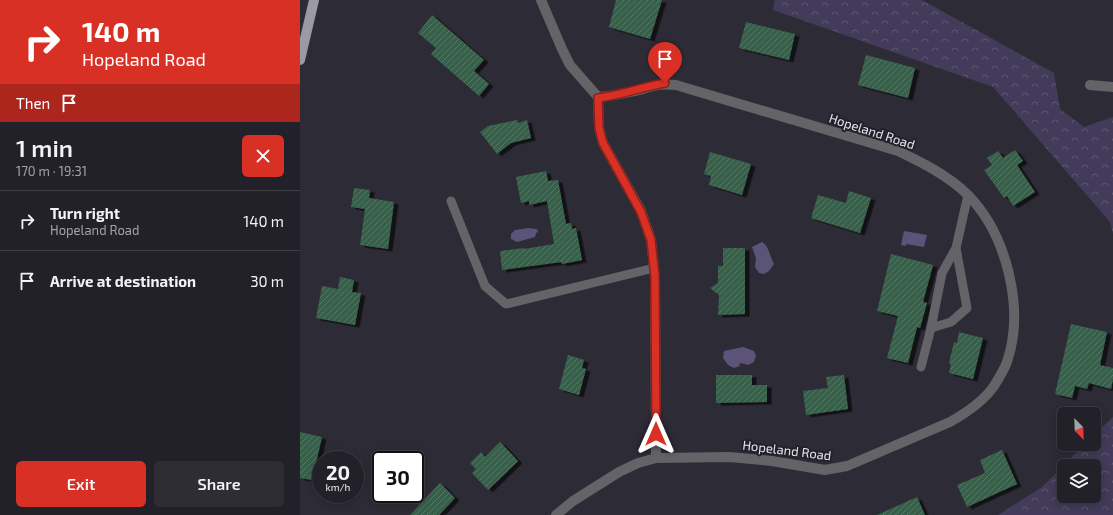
<!DOCTYPE html>
<meta charset="utf-8">
<style>
body{margin:0;font-family:"Exo 2",sans-serif;background:#2e2d34;color:#f1f3f6;height:100vh;display:flex;flex-direction:column;font-size:15px;white-space:nowrap}
*{box-sizing:border-box;margin:0}
p{font-size:13px;color:#a2a3a8}
.icon{flex:none;width:22px;height:22px;fill:none;stroke:currentColor;stroke-width:2;stroke-linecap:round;stroke-linejoin:round}
.map{position:relative;flex:1;overflow:hidden}
.panel{display:flex;flex-direction:column;background:#222028;width:300px}
.panel>*{flex:none}
.guide{background:#d93025;color:#fff;overflow:hidden}
.needle{width:26px;rotate:157deg}
.buttons{position:absolute;left:757px;top:407px;display:grid;gap:8px}
.buttons a{display:grid;place-items:center;width:44px;height:44px;border-radius:6px;background:#222028;box-shadow:0 2px 10px #0003,0 0 0 1px #3f3e45;font-size:20px}
.speed{position:absolute;left:12px;top:451px;display:flex;gap:8px;font-size:20px;font-weight:700;text-align:center}
.speed>*{display:grid;place-content:center;width:52px;height:52px;border-radius:50%;background:#222028;box-shadow:0 2px 10px #0003,0 0 0 1px #3f3e45;line-height:1}
.speed small{font-size:10px;font-weight:400}
.speed .limit{border:2px solid #111;border-radius:6px;background:#fff;color:#111}
.pin{position:absolute;display:grid;place-items:center;width:34px;height:34px;color:#fff;margin:-41px -17px;border-radius:50% 50% 50% 0;rotate:-45deg;box-shadow:0 0 4px #0007}
.pin .icon{rotate:45deg}
.me{position:absolute;width:44px;margin:-22px;rotate:0deg;stroke-linejoin:round;filter:drop-shadow(0 0 3px #0008)}
.turn{display:flex;align-items:center;gap:14px;height:84px;padding:0 16px;font-size:18px}
.turn .icon{width:52px;height:52px;stroke-width:2.5}
.turn b{display:block;font-size:28px;line-height:34px}
.then{display:flex;align-items:center;height:38px;padding:0 16px;background:#0003;gap:8px;font-size:15px}
.round{display:grid;place-items:center;flex:none;width:42px;height:42px;border-radius:6px;background:#2e2d34}
.head{display:flex;align-items:center;justify-content:space-between;height:68px;padding:0 16px}
h1{font-size:24px;font-weight:600;line-height:30px}
.cta{display:flex;gap:8px;margin-top:auto;padding:8px 16px}
.cta a{flex:1;height:46px;border-radius:6px;background:#d93025;color:#fff;font-size:16px;font-weight:600;line-height:46px;text-align:center}
.cta a+a{background:#2e2d34;color:#f1f3f6}
ul{padding:0;list-style:none}
li{display:flex;align-items:center;gap:12px;height:60px;padding:0 16px;border-top:1px solid #3f3e45}
li div{flex:1}
li b{display:block;font-size:15px}
li em{font-style:normal}
main{display:flex;flex:1;min-height:0}
.map>svg:first-child{display:block}
.forest{fill:url(#forest-crowns);fill-rule:evenodd}
.water{fill:#5c5478}
.building{fill:url(#building-hatch);filter:url(#shadow)}
.lines{fill:none;stroke-linecap:round;stroke-linejoin:round}
.lane{stroke:#646368;stroke-width:9}
.street{stroke:#646368;stroke-width:10}
.primary{stroke:#9b99a3;stroke-width:10}
.route-casing{stroke:#8d1f18;stroke-width:10}
.route{stroke:#d93025;stroke-width:7}
.labels{text-anchor:middle;stroke-width:4;stroke-linejoin:round;paint-order:stroke}
.street-label{font-size:13px;fill:#e5e4eb;stroke:#23212b}
</style>
<main>
<section class="panel">
<div class="guide">
<div class="turn"><svg class="icon" aria-label="right" viewBox="0 0 24 24"><path d="M7 20v-9h11M14 6l5 5-5 5"/></svg><div><b>140 m</b>Hopeland Road</div></div>
<div class="then">Then<svg class="icon" aria-label="arrive" viewBox="0 0 24 24"><path d="M6 21V4h12l-3 4 3 4H6"/></svg></div>
</div>
<div class="head"><div><h1>1 min</h1><p>170 m · 19:31</p></div><a class="round" style="background:#d93025;color:#fff"><svg class="icon" aria-label="close" viewBox="0 0 24 24"><path d="M6 6l12 12M18 6L6 18"/></svg></a></div>
<ul>
<li><svg class="icon" aria-label="right" viewBox="0 0 24 24"><path d="M7 20v-9h11M14 6l5 5-5 5"/></svg><div><b>Turn right</b><p>Hopeland Road</p></div><em>140 m</em></li>
<li><svg class="icon" aria-label="arrive" viewBox="0 0 24 24"><path d="M6 21V4h12l-3 4 3 4H6"/></svg><div><b>Arrive at destination</b></div><em>30 m</em></li>
</ul>
<div class="cta"><a>Exit</a><a>Share</a></div>
</section>
<div class="map">
<svg width="813" height="515" viewBox="0 0 813 515">
<defs>
<pattern id="forest-crowns" width="20" height="18" patternUnits="userSpaceOnUse"><rect width="20" height="18" fill="#423b59"/><path d="M2 6a3 3 0 1 1 6 0M12 15a3 3 0 1 1 6 0" fill="none" stroke="#5d5771"/></pattern>
<pattern id="building-hatch" width="6" height="6" patternUnits="userSpaceOnUse"><rect width="6" height="6" fill="#385f49"/><path d="M-1 1l2-2M0 6l6-6M5 7l2-2" fill="none" stroke="#557663"/></pattern>
<filter id="shadow"><feDropShadow dx="4.5" dy="2.5" stdDeviation="0" flood-color="#0009"/></filter>
</defs>
<rect width="100%" height="100%" fill="#2d2b35"/>
<g class="forest">
<polygon points="475,0 622,0 754,73 760,109 784,127 813,117 813,234 810,222 693,87 473,10"/>
<path d="M813,417V515H698L742,487L785,444H794V435ZM764,466H794V496H764Z"/>
</g>
<g class="water">
<polygon points="228,228 237,229 238,232 236,233 235,237 217,242 211,239 211,234 215,230"/>
<polygon points="604,231 627,235 624,247 606,244 606,246 601,245"/>
<path d="M462,242C469,246 470,257 474,264L469,271L464,274L459,273L455,267L456,258L452,247Z"/>
<polygon points="443,347 454,351 456,356 454,362 448,365 441,363 439,364 440,366 434,368 428,365 423,358 424,351"/>
</g>
<g class="building">
<polygon points="316,0 362,0 350,39 309,27"/>
<polygon points="132,15 184,60 174,71 189,84 179,96 131,54 136,48 118,33"/>
<polygon points="446,22 495,34 489,60 439,48"/>
<polygon points="566,55 615,68 608,98 558,85"/>
<polygon points="217,120 218,123 227,120 231,138 211,143 197,154 180,132 188,126"/>
<polygon points="715,150 723,161 717,165 735,192 713,206 707,196 704,198 684,170 692,165 687,158 698,151 703,158"/>
<polygon points="410,152 451,164 442,195 409,185 411,176 404,174"/>
<polygon points="246,171 248,181 258,180 266,224 271,223 272,229 276,228 282,260 262,264 261,262 202,270 200,251 224,248 224,249 254,244 247,201 229,205 229,201 221,203 216,177"/>
<polygon points="54,188 70,190 69,198 94,202 88,249 60,245 65,209 51,207"/>
<polygon points="549,191 571,198 560,233 511,218 518,195 546,203"/>
<polygon points="423,248 445,248 445,314 418,315 419,295 410,288 418,283 418,266 423,266"/>
<polygon points="591,254 633,265 623,302 627,303 620,328 617,327 608,363 587,358 598,316 577,311"/>
<polygon points="40,277 54,280 52,292 61,293 55,325 16,318 22,286 38,289"/>
<polygon points="771,324 807,332 800,365 813,368 813,379 811,389 789,383 787,389 775,386 772,398 755,394"/>
<polygon points="659,332 683,338 673,379 649,373 651,364 649,363 654,342 657,343"/>
<polygon points="268,355 284,360 282,368 286,369 279,395 259,389"/>
<polygon points="416,375 452,375 452,385 467,385 467,402 416,403"/>
<polygon points="544,375 548,409 506,415 503,391 528,388 526,377"/>
<polygon points="0,432 22,437 12,480 0,478"/>
<polygon points="200,442 218,461 188,490 172,473 176,469 170,463 181,452 185,457"/>
<polygon points="702,450 717,484 667,507 657,485 685,473 680,460"/>
<polygon points="140,483 155,498 139,515 110,515"/>
<polygon points="617,497 625,515 577,515"/>
</g>
<g class="lines">
<g class="lane">
<polyline points="151,201 185,286 206,304 354,268"/>
<polyline points="656,248 642,273 631,328 651,322 667,308 656,248 668,195"/>
<polyline points="621,367 631,328"/>
</g>
<g class="street">
<path d="M241,0L262,49L270,65L298,97C312,96 325,93 339,90C353,86 360,83 376,85L598,151C623,163 647,175 667,194C707,234 725,309 707,362C704,370 699,378 694,386C683,402 666,413 650,422L547,466L525,470L472,461L430,457L356,458L338,463L319,472L273,501L256,515"/>
<polyline points="790,85 813,87"/>
<polyline points="298,97 299,128 303,143 341,211 351,240 355,277 356,458"/>
</g>
<polyline class="primary" points="0,60 14,0"/>
</g>
<g class="lines">
<g class="route-casing">
<path id="route" d="M356,434L355,277L351,240L341,212L303,143L299,128L298,98C321,95 342,87 365,83"/>
</g>
<use href="#route" class="route"/>
</g>
<g class="labels">
<g class="street-label">
<text transform="translate(572 131) rotate(18)" y="5">Hopeland Road</text>
<text transform="translate(487 450) rotate(7)" y="5">Hopeland Road</text>
</g>
</g>
</svg>
<div class="buttons">
<a><svg class="needle" viewBox="-14 -14 28 28"><path d="M0-13l5 13h-10z" fill="#e53935"/><path d="M0 13l5-13h-10z" fill="#a2a3a8"/></svg></a>
<a><svg class="icon" aria-label="layers" viewBox="0 0 24 24"><path d="M12 4l9 5-9 5-9-5zM3 14l9 5 9-5"/></svg></a>
</div>
<div class="speed"><div>20<small>km/h</small></div><div class="limit">30</div></div>
<div class="pin" style="left:365px;top:83px;background:#d93025"><svg class="icon" aria-label="arrive" viewBox="0 0 24 24"><path d="M6 21V4h12l-3 4 3 4H6"/></svg></div>
<svg class="me" style="left:356px;top:434px" viewBox="-20 -20 40 40"><path d="M0-17L14 15 0 8-14 15z" fill="#d93025" stroke="#fff" stroke-width="4"/></svg>
</div>
</main>
